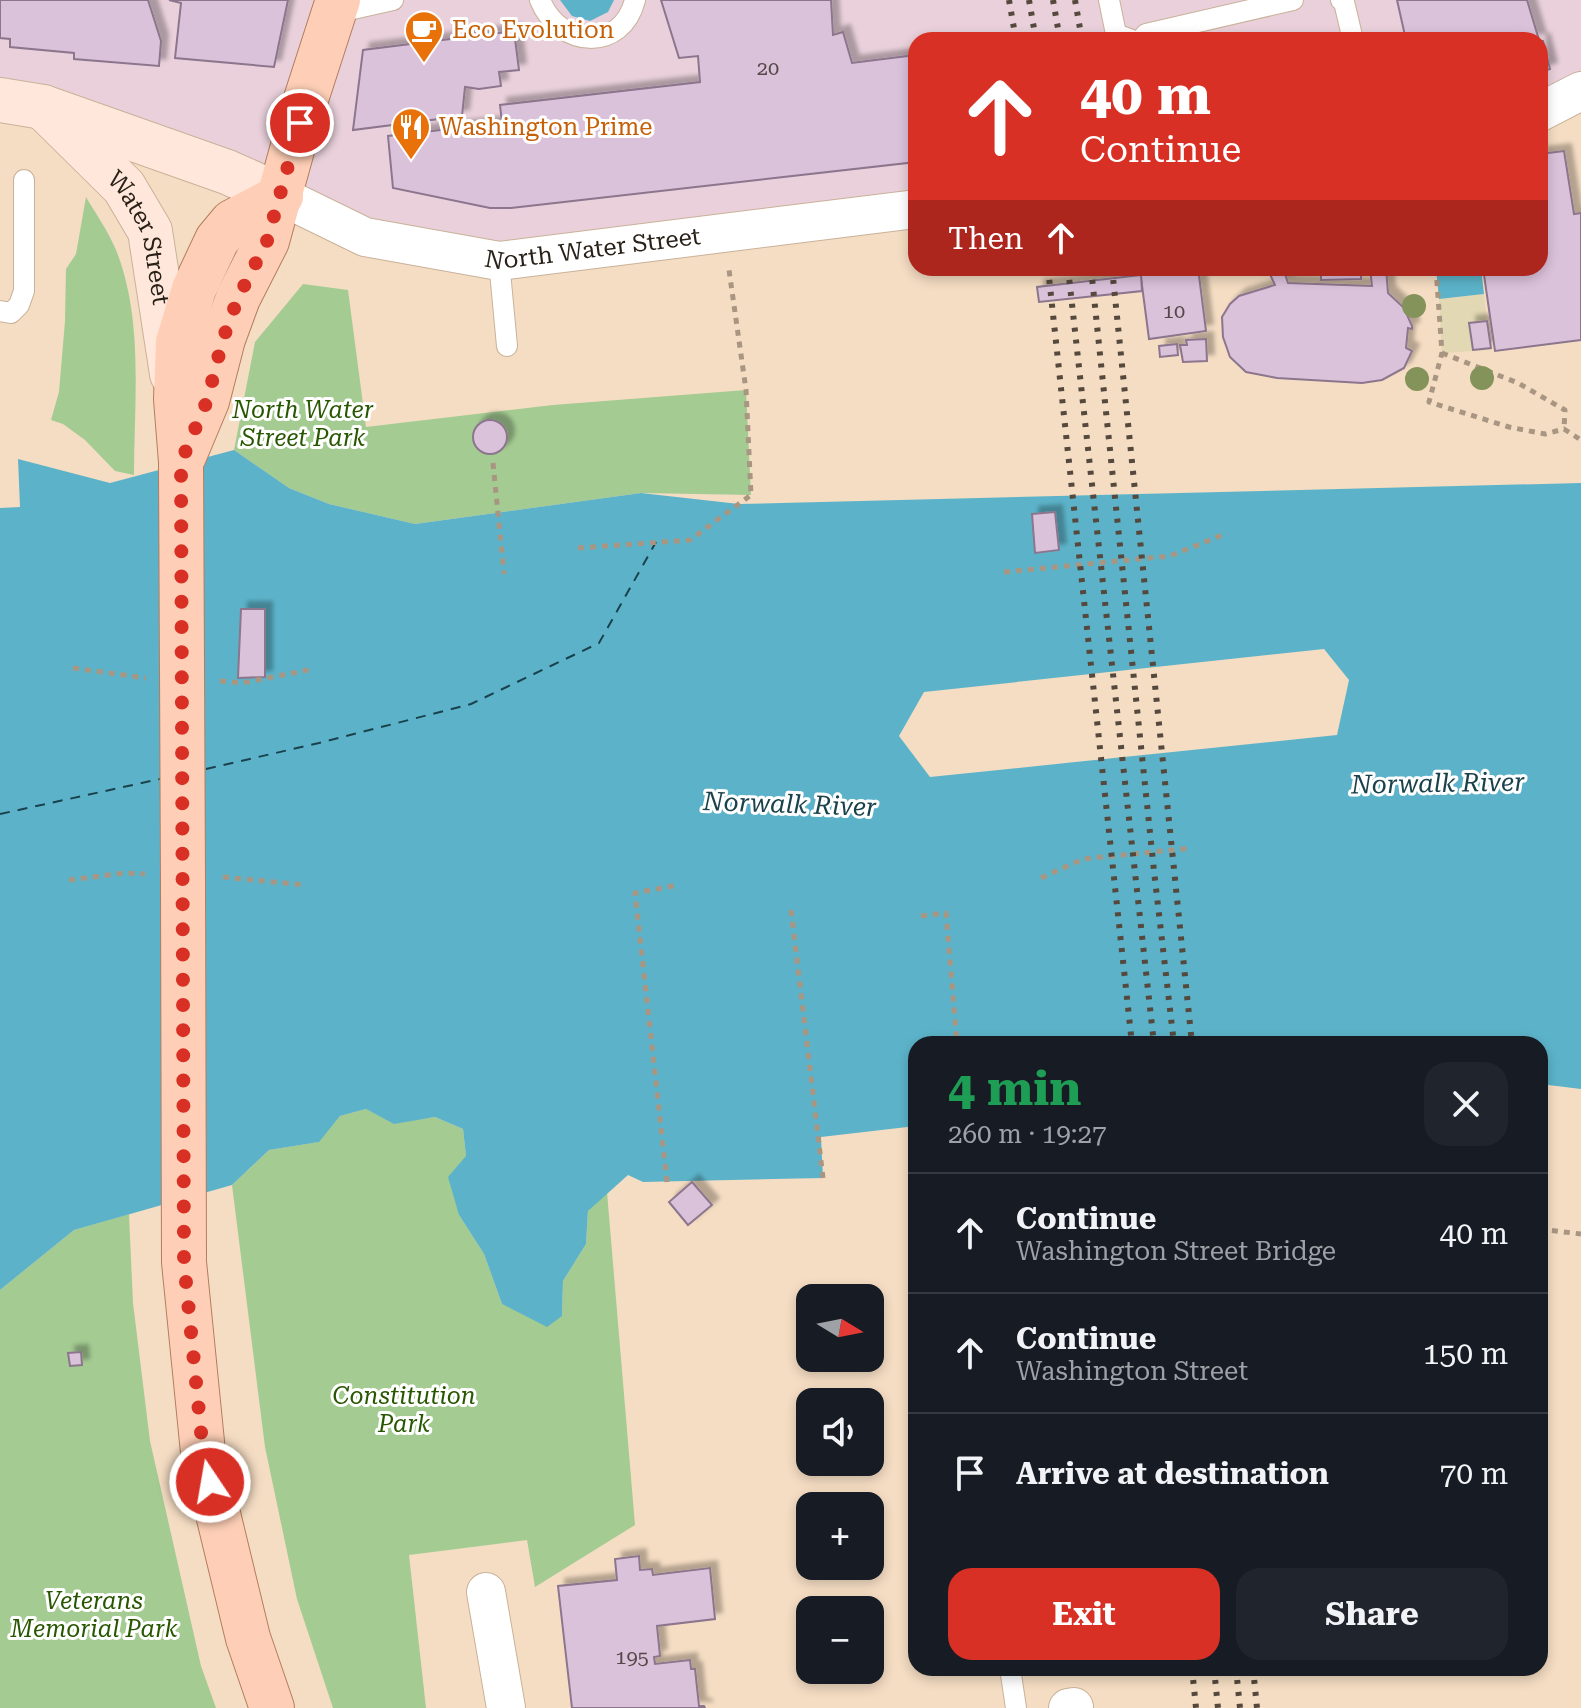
<!DOCTYPE html>
<meta charset="utf-8">
<style>
body{margin:0;font-family:"Roboto Serif",serif;background:#20242c;color:#f1f3f6;height:100vh;display:flex;flex-direction:column;font-size:30px;white-space:nowrap}
*{box-sizing:border-box;margin:0}
p{font-size:26px;color:#9ea1a6}
.icon{flex:none;width:44px;height:44px;fill:none;stroke:currentColor;stroke-width:2;stroke-linecap:round;stroke-linejoin:round}
.map{position:relative;flex:1;overflow:hidden}
.sheet{position:absolute;left:908px;top:1036px;width:640px;height:640px;display:flex;flex-direction:column;background:#171b24;border-radius:24px;box-shadow:0 4px 12px #0003}
.sheet>*{flex:none}
.guide{position:absolute;left:908px;top:32px;width:640px;height:244px;border-radius:24px;box-shadow:0 4px 12px #0003;background:#d93025;color:#fff;overflow:hidden}
.needle{width:52px;rotate:100deg}
.controls{position:absolute;left:796px;top:1284px;display:grid;gap:16px}
.controls a{display:grid;place-items:center;width:88px;height:88px;border-radius:16px;background:#171b24;box-shadow:0 4px 12px #0003;font-size:40px}
.pin{position:absolute;display:grid;place-items:center;width:68px;height:68px;color:#fff;margin:-34px;border:4px solid #fff;border-radius:50%;box-shadow:0 2px 8px #0007}
.me{position:absolute;width:88px;margin:-44px;rotate:348deg;stroke-linejoin:round;filter:drop-shadow(0 0 6px #0008)}
.turn{display:flex;align-items:center;gap:28px;height:168px;padding:0 40px;font-size:36px}
.turn .icon{width:104px;height:104px;stroke-width:2.5}
.turn b{display:block;font-size:56px;line-height:68px}
.then{display:flex;align-items:center;height:76px;padding:0 40px;background:#0003;gap:16px;font-size:30px}
.round{display:grid;place-items:center;flex:none;width:84px;height:84px;border-radius:24px;background:#20242c}
.overview{display:flex;align-items:center;justify-content:space-between;height:136px;padding:0 40px}
h1{font-size:48px;font-weight:700;line-height:60px;color:#1e9e55}
.cta{display:flex;gap:16px;margin-top:auto;padding:16px 40px}
.cta a{flex:1;height:92px;border-radius:24px;background:#d93025;color:#fff;font-size:32px;font-weight:700;line-height:92px;text-align:center}
.cta a+a{background:#20242c;color:#f1f3f6}
ul{padding:0;list-style:none}
li{display:flex;align-items:center;gap:24px;height:120px;padding:0 40px;border-top:2px solid #363941}
li div{flex:1}
li b{display:block;font-size:30px}
li em{font-style:normal}
.map>svg:first-child{display:block}
.commercial{fill:#e9d0da}
.green{fill:#a4cb92}
.sand{fill:#e2d8b3}
.water{fill:#5cb3c9}
.pier{fill:#f5ddc3}
.lines{fill:none;stroke-linecap:round;stroke-linejoin:round}
.ferry{stroke:#1a424c;stroke-width:2;stroke-dasharray:10 8;stroke-linecap:butt}
.building{fill:#dbc2db;stroke:#8c768d;stroke-width:2;filter:url(#shadow)}
.lane-casing{stroke:#c9b299;stroke-width:22}
.street-casing{stroke:#c9b299;stroke-width:40}
.secondary-casing{stroke:#c9b299;stroke-width:46}
.primary-casing{stroke:#b37d5f;stroke-width:46}
.path{stroke:#a89682;stroke-width:5;stroke-dasharray:6 6;stroke-linecap:butt}
.lane{stroke:#fff;stroke-width:20}
.street{stroke:#fff;stroke-width:38}
.secondary{stroke:#ffe7db;stroke-width:44}
.primary{stroke:#fecfb6;stroke-width:44}
.rail{stroke:#55483c;stroke-width:6;stroke-dasharray:4 8;stroke-linecap:butt}
.primary-bridge-casing{stroke:#b37d5f;stroke-width:46;stroke-linecap:butt}
.primary-bridge{stroke:#fecfb6;stroke-width:44}
.tree{fill:#849359}
.route{stroke:#d93025;stroke-width:14;stroke-dasharray:0 25.2}
.labels{text-anchor:middle;stroke-width:6;stroke-linejoin:round;paint-order:stroke}
.number-label{font-size:20px;fill:#564848}
.food-label{font-size:24px;fill:#c56008;stroke:#fff;text-anchor:start}
.street-label{font-size:24px;fill:#292017;stroke:#fff}
.park-label{font-size:24px;font-style:italic;fill:#285702;stroke:#fff}
.water-label{font-size:26px;font-style:italic;fill:#1a424c;stroke:#fff}
</style>
<div class="map">
<svg width="1581" height="1708" viewBox="0 0 1581 1708">
<defs>
<filter id="shadow"><feDropShadow dx="7" dy="-7" stdDeviation="2" flood-color="#0004"/></filter>
</defs>
<rect width="100%" height="100%" fill="#f5ddc3"/>
<polygon class="commercial" points="0,0 1581,0 1581,91 1540,112 1540,40 916,40 916,209 499,261 0,100"/>
<g class="green">
<path d="M86,197C96,214 108,231 116,250C144,320 134,401 134,475L115,471L85,440L63,424L51,420L59,392L65,321L66,269L76,254Z"/>
<polygon points="303,284 348,290 366,427 553,405 746,390 751,495 641,493 415,524 329,504 289,488 234,450 255,342"/>
<polygon points="366,1109 394,1123 435,1117 463,1129 466,1156 459,1215 484,1254 502,1304 562,1316 563,1281 586,1244 588,1211 607,1192 635,1525 535,1587 527,1540 409,1555 426,1708 333,1708 297,1599 265,1447 232,1185 269,1150 318,1142 340,1116"/>
<polygon points="129,1214 133,1303 150,1441 201,1666 216,1708 0,1708 0,1290 74,1230"/>
</g>
<polygon class="sand" points="1484,294 1490,350 1442,353 1439,299"/>
<g class="water">
<polygon points="560,0 614,0 608,12 590,21 572,16"/>
<polygon points="1436,268 1481,268 1484,294 1439,299"/>
<polygon points="234,450 289,488 329,504 415,524 641,493 739,504 1581,483 1581,1089 1540,1084 1540,1044 916,1044 916,1126 821,1137 823,1178 643,1182 628,1175 588,1211 586,1244 563,1281 562,1316 547,1327 502,1304 484,1254 459,1215 448,1177 466,1156 463,1129 435,1117 394,1124 366,1109 340,1116 319,1142 269,1150 232,1185 74,1230 0,1290 0,508 20,507 18,459 110,483"/>
</g>
<polygon class="pier" points="1324,649 1349,680 1337,735 930,777 899,736 924,692"/>
<g class="lines">
<g class="ferry">
<polyline points="206,769 319,743 471,704 599,643 656,542"/>
<polyline points="0,814 160,779"/>
</g>
</g>
<g class="building">
<polygon points="0,0 148,0 161,41 159,66 74,59 74,53 10,47 10,39 0,38"/>
<polygon points="169,0 288,0 274,67 175,58 181,3"/>
<polygon points="661,0 831,0 833,35 843,32 852,63 916,55 916,162 511,208 490,208 393,188 388,136 502,123 500,105 700,82 698,56 679,58"/>
<polygon points="1397,0 1527,0 1539,40 1406,40"/>
<polygon points="514,31 519,70 499,72 501,86 479,89 465,87 462,116 353,130 363,50"/>
<polygon points="1540,41 1543,41 1550,69 1540,72"/>
<polygon points="1564,151 1574,214 1581,213 1581,340 1495,351 1483,268 1540,268 1540,154"/>
<polygon points="1124,268 1200,268 1198,268 1206,331 1149,339 1140,270 1125,272"/>
<polygon points="1267,268 1283,268 1288,283 1372,286 1370,268 1386,268 1388,293 1404,308 1412,326 1412,329 1408,328 1406,348 1412,351 1404,368 1382,380 1362,383 1277,378 1246,372 1230,357 1223,337 1222,317 1230,304 1239,296 1275,285"/>
<polygon points="1321,268 1361,268 1361,279 1321,280"/>
<polygon points="1141,275 1142,291 1039,302 1037,287"/>
<polygon points="1487,321 1491,348 1473,350 1469,323"/>
<polygon points="1206,339 1207,361 1183,362 1180,345 1187,345 1186,340"/>
<polygon points="1177,344 1178,355 1160,357 1159,346"/>
<circle cx="490" cy="437" r="17"/>
<polygon points="1055,512 1059,550 1035,553 1032,514"/>
<polygon points="241,609 265,609 265,677 238,678"/>
<polygon points="692,1182 712,1205 688,1225 669,1202"/>
<polygon points="81,1352 82,1365 70,1366 68,1353"/>
<polygon points="639,1556 640,1570 652,1569 653,1575 710,1568 715,1619 657,1626 660,1656 654,1657 655,1664 690,1660 691,1669 695,1669 699,1706 704,1706 705,1708 572,1708 558,1586 617,1580 615,1559"/>
</g>
<g class="lines">
<g class="lane-casing">
<g id="lane">
<path d="M540,0C560,49 622,52 635,0"/>
<polyline points="1109,0 1116,34 1132,40"/>
<polyline points="1341,0 1344,2 1353,40"/>
<polyline points="335,13 393,0"/>
<polyline points="1141,40 1146,34 1293,0"/>
<polyline points="499,261 507,346"/>
<polyline points="0,311 11,313 19,305 24,291 24,180"/>
<polyline points="1010,1668 1016,1708"/>
</g>
</g>
<g class="street-casing">
<g id="street">
<polyline points="1540,112 1581,91"/>
<path id="s1" d="M281,196L365,237L499,261L916,209"/>
<polyline points="486,1592 506,1708"/>
<polyline points="1068,1708 1074,1707"/>
</g>
</g>
<g class="secondary-casing">
<g id="secondary">
<polyline points="0,100 43,107 227,172 281,196"/>
<path id="s2" d="M43,107L124,187L150,231L172,374"/>
</g>
</g>
<g class="primary-casing">
<g id="primary">
<polyline points="184,456 207,401 223,339 238,298 267,241 306,99 338,0"/>
<polyline points="182,668 181,462 176,399 178,342 194,289 217,240 232,222 281,196"/>
<polyline points="183,885 184,1262 203,1452 248,1638 272,1708"/>
</g>
</g>
<g class="path">
<polyline points="1436,268 1442,353 1429,402 1509,427 1545,434 1564,429 1581,440"/>
<polyline points="1442,353 1518,383 1565,410 1564,429"/>
<polyline points="493,463 504,574"/>
<polyline points="578,548 690,540 751,495 746,390 729,270"/>
<polyline points="1004,572 1170,556 1227,533"/>
<polyline points="73,668 146,678"/>
<polyline points="220,681 242,683 313,669"/>
<polyline points="223,877 305,885"/>
<polyline points="1041,878 1083,859 1192,848"/>
<polyline points="69,880 125,873 145,874"/>
<polyline points="791,910 823,1178"/>
<polyline points="921,916 946,913 957,1044"/>
<polyline points="667,1182 635,893 678,885"/>
<polyline points="1540,1229 1581,1234"/>
</g>
<use href="#lane" class="lane"/>
<use href="#street" class="street"/>
<use href="#secondary" class="secondary"/>
<use href="#primary" class="primary"/>
<g class="rail">
<polyline points="1009,0 1016,40"/>
<polyline points="1029,0 1036,40"/>
<polyline points="1053,0 1060,40"/>
<polyline points="1075,0 1082,40"/>
<polyline points="1048,268 1132,1044"/>
<polyline points="1068,268 1154,1044"/>
<polyline points="1091,268 1154,871 1174,1044"/>
<polyline points="1112,268 1192,1044"/>
<polyline points="1192,1668 1196,1708"/>
<polyline points="1214,1668 1218,1708"/>
<polyline points="1236,1668 1240,1708"/>
<polyline points="1253,1668 1257,1708"/>
</g>
<g class="primary-bridge-casing">
<polyline id="primary-bridge" points="182,668 183,885"/>
</g>
<use href="#primary-bridge" class="primary-bridge"/>
</g>
<g class="tree">
<circle cx="1414" cy="306" r="12"/>
<circle cx="1482" cy="378" r="12"/>
<circle cx="1417" cy="379" r="12"/>
</g>
<g class="lines">
<polyline class="route" points="210,1482 203,1452 184,1262 181,462 207,401 223,339 238,298 267,241 300,123"/>
</g>
<defs>
<g id="cafe-pin" transform="scale(2)"><path d="M0 17L-7.5 6A9.5 9.5 0 1 1 7.5 6Z" fill="#e8710a" stroke="#fff"/><path d="M-5.5-4.5H6V0H3Q3 3.5 0 3.5H-2.5Q-5.5 3.5-5.5 0ZM3-3.2v2h1.7v-2ZM-6 4.5H4V6H-6Z" fill="#fff"/></g>
<g id="restaurant-pin" transform="scale(2)"><path d="M0 17L-7.5 6A9.5 9.5 0 1 1 7.5 6Z" fill="#e8710a" stroke="#fff"/><path d="M-5-6h1v4h1v-4h1v4h1v-4h1v5L-1.5 .5V6h-2V.5L-5-1ZM5-6V6H3V1.5H1.5Q1.5-4 5-6Z" fill="#fff"/></g>
</defs>
<g fill-rule="evenodd">
<use href="#cafe-pin" x="424" y="30"/>
<use href="#restaurant-pin" x="411" y="127"/>
</g>
<g class="labels">
<g class="number-label">
<text x="768" y="75">20</text>
<text x="1174" y="318">10</text>
<text x="632" y="1664">195</text>
</g>
<g class="food-label">
<text x="452" y="38">Eco Evolution</text>
<text x="439" y="135">Washington Prime</text>
</g>
<g class="street-label">
<text dy="8" stroke="none"><textPath href="#s2" startOffset="168">Water Street</textPath></text>
<text dy="8" stroke="none"><textPath href="#s1" startOffset="324">North Water Street</textPath></text>
</g>
<g class="park-label">
<text x="303" y="418">North Water<tspan x="303" dy="28">Street Park</tspan></text>
<text x="404" y="1404">Constitution<tspan x="404" dy="28">Park</tspan></text>
<text x="94" y="1609">Veterans<tspan x="94" dy="28">Memorial Park</tspan></text>
</g>
<g class="water-label">
<text transform="translate(1438 783) rotate(-1)" y="9">Norwalk River</text>
<text transform="translate(790 804) rotate(2)" y="9">Norwalk River</text>
</g>
</g>
</svg>
<div class="controls">
<a><svg class="needle" viewBox="-14 -14 28 28"><path d="M0-13l5 13h-10z" fill="#e53935"/><path d="M0 13l5-13h-10z" fill="#9ea1a6"/></svg></a>
<a><svg class="icon" aria-label="sound" viewBox="0 0 24 24"><path d="M4 9h4l5-4v14l-5-4H4zM17 9q2 3 0 6"/></svg></a>
<a>+</a>
<a>−</a>
</div>
<div class="pin" style="left:300px;top:123px;background:#d93025"><svg class="icon" aria-label="arrive" viewBox="0 0 24 24"><path d="M6 21V4h12l-3 4 3 4H6"/></svg></div>
<svg class="me" style="left:210px;top:1482px" viewBox="-20 -20 40 40"><circle r="17" fill="#d93025" stroke="#fff" stroke-width="3"/><path d="M0-11L8 9 0 5-8 9z" fill="#fff"/></svg>
<div class="guide">
<div class="turn"><svg class="icon" aria-label="ahead" viewBox="0 0 24 24"><path d="M12 20V5M6 11l6-6 6 6"/></svg><div><b>40 m</b>Continue</div></div>
<div class="then">Then<svg class="icon" aria-label="ahead" viewBox="0 0 24 24"><path d="M12 20V5M6 11l6-6 6 6"/></svg></div>
</div>
<section class="sheet">
<div class="overview"><div><h1>4 min</h1><p>260 m · 19:27</p></div><a class="round"><svg class="icon" aria-label="close" viewBox="0 0 24 24"><path d="M6 6l12 12M18 6L6 18"/></svg></a></div>
<ul>
<li><svg class="icon" aria-label="ahead" viewBox="0 0 24 24"><path d="M12 20V5M6 11l6-6 6 6"/></svg><div><b>Continue</b><p>Washington Street Bridge</p></div><em>40 m</em></li>
<li><svg class="icon" aria-label="ahead" viewBox="0 0 24 24"><path d="M12 20V5M6 11l6-6 6 6"/></svg><div><b>Continue</b><p>Washington Street</p></div><em>150 m</em></li>
<li><svg class="icon" aria-label="arrive" viewBox="0 0 24 24"><path d="M6 21V4h12l-3 4 3 4H6"/></svg><div><b>Arrive at destination</b></div><em>70 m</em></li>
</ul>
<div class="cta"><a>Exit</a><a>Share</a></div>
</section>
</div>
